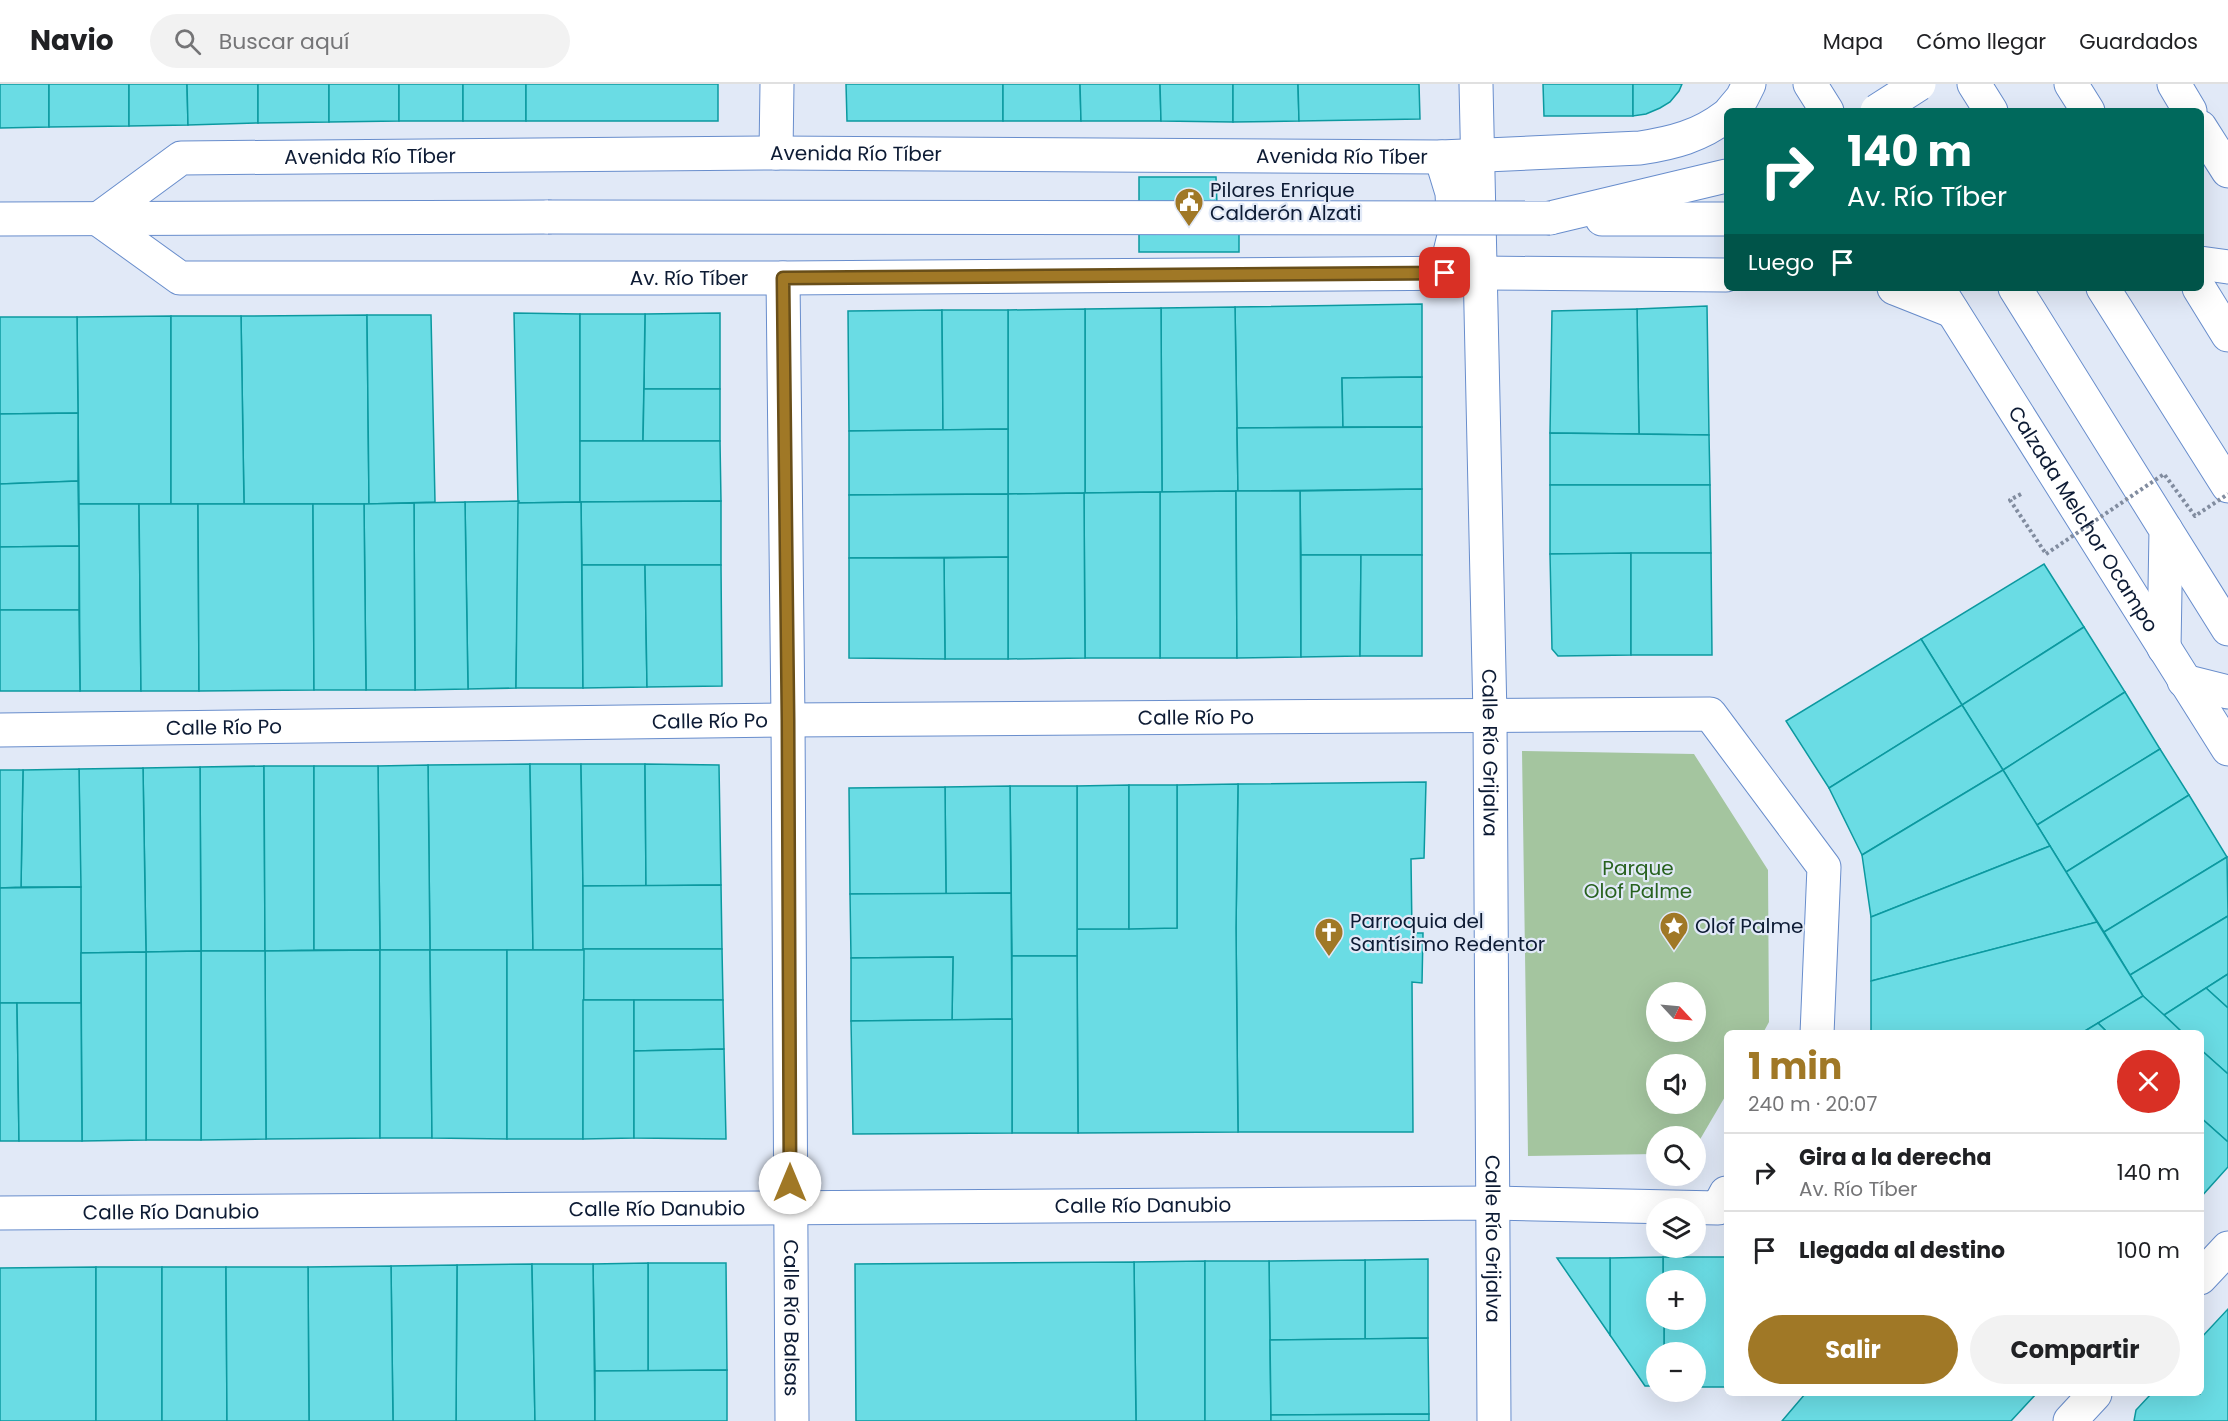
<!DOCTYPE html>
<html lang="es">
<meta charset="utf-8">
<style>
body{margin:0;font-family:Poppins,sans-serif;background:#f2f2f2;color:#202124;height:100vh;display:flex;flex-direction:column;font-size:22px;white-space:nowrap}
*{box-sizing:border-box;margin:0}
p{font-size:20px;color:#757577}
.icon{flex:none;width:33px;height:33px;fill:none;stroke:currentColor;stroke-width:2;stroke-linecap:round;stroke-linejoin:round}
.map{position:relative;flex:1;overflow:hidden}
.drawer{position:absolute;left:1724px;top:946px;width:480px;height:366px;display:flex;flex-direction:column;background:#fff;border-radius:9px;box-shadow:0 6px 24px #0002}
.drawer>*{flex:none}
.top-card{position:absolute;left:1724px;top:24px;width:480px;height:183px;border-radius:9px;box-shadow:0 6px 24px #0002;background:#00695c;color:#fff;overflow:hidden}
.needle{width:39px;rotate:116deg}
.buttons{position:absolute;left:1646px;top:898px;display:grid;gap:12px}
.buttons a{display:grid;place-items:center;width:60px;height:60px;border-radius:50%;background:#fff;box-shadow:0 6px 24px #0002;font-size:30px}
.pin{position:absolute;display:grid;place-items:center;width:51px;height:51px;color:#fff;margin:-26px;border-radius:12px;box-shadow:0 3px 9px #0006}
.me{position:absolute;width:66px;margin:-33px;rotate:0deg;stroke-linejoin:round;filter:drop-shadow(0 0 4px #0008)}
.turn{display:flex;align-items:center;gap:21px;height:126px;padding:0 24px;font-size:27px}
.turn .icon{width:78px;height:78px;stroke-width:2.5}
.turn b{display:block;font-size:42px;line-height:51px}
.then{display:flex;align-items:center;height:57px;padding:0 24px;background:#0003;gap:12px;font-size:22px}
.round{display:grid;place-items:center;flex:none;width:63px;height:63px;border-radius:32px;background:#f2f2f2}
.overview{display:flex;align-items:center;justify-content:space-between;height:102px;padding:0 24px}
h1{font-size:36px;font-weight:700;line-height:45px;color:#a07826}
.primary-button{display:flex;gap:12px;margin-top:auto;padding:12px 24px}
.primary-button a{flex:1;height:69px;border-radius:36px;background:#a07826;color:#fff;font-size:24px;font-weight:700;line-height:69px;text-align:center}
.primary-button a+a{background:#f2f2f2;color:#202124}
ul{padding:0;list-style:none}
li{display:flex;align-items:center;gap:18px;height:78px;padding:0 24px;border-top:2px solid #e0e0e0}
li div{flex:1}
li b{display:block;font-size:22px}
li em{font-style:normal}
header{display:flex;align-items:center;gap:36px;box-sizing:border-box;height:84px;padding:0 30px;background:#fff;border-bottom:2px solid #e0e0e0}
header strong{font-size:28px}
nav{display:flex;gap:33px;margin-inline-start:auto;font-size:21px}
.search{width:420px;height:54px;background:#f2f2f2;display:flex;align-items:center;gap:15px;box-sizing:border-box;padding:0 21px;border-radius:33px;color:#757577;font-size:22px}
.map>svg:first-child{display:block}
.green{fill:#a4c59f;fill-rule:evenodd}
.building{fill:#6adce4;stroke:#0c99a0;stroke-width:1.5}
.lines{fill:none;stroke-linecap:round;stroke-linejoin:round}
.minor-casing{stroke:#688dcc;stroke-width:35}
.major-casing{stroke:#688dcc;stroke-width:35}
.highway-casing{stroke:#688dcc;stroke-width:35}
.path{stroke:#818c9f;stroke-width:4;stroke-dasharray:3 3;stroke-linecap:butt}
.minor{stroke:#fff;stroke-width:33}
.major{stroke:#fff;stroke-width:33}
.highway{stroke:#fff;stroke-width:33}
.major-bridge-casing{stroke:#688dcc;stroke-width:35;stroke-linecap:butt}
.path-bridge{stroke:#818c9f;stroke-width:4;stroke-dasharray:3 3;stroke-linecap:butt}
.major-bridge{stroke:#fff;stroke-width:33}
.route-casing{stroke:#684e19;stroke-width:15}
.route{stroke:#a07826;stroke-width:10}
.labels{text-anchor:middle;stroke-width:4.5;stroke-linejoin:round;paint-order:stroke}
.street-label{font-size:20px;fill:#0d1b34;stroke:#e1e9f7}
.poi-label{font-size:20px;fill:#0d1b34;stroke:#e1e9f7;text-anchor:start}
.park-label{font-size:20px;fill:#28621f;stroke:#e1e9f7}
</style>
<header>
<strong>Navio</strong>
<div class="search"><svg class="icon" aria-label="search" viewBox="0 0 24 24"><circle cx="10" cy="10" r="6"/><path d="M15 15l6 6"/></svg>Buscar aquí</div>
<nav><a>Mapa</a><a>Cómo llegar</a><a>Guardados</a></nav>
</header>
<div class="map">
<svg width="2228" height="1337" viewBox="0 0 2228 1337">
<rect width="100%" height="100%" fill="#e1e9f7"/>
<path class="green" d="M1522,667L1694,670L1768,786L1769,938L1763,949L1726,950V1011L1695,1064V1053H1656V1070L1528,1072ZM1656,909H1695V948H1656ZM1656,981H1695V1020H1656Z"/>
<g class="building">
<polygon points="0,0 49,0 49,43 0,44"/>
<polygon points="49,0 129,0 129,42 49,43"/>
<polygon points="129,0 187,0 188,41 129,42"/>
<polygon points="187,0 258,0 258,39 188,41"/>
<polygon points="258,0 329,0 329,38 258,39"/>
<polygon points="329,0 399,0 399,37 329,38"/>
<rect x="399" y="0" width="64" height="37"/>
<rect x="463" y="0" width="63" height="37"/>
<rect x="526" y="0" width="192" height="37"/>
<polygon points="846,0 1003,0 1003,37 847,37"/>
<polygon points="1003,0 1080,0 1081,37 1003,37"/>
<polygon points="1080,0 1160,0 1161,37 1081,37"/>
<polygon points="1160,0 1233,0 1233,38 1161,37"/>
<polygon points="1233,0 1298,0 1299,37 1233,38"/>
<polygon points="1298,0 1419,0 1420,35 1299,37"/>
<polygon points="1543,0 1633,0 1633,32 1544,32"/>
<polygon points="1633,0 1682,0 1679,7 1670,18 1660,24 1646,30 1633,32"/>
<polygon points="1139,93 1216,93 1217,120 1239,120 1239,168 1139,168"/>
<polygon points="1422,220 1422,293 1342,294 1343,343 1237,344 1235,223"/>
<polygon points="1707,222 1709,351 1639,350 1637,225"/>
<polygon points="1235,223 1238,407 1162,408 1161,224"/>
<polygon points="1161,224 1162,408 1085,409 1085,225"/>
<polygon points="1085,225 1085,409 1008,410 1008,226"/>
<polygon points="1637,225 1639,350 1550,349 1552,227"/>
<polygon points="942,226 943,346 849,347 848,227"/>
<polygon points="942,226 1008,226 1008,345 943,346"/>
<polygon points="514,229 580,230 580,418 518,419"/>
<polygon points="720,229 720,305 644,305 645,230"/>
<polygon points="580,230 645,230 643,357 580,357"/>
<polygon points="367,231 369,420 244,420 241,232"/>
<polygon points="367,231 431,231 435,418 369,420"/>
<polygon points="171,232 171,420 79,420 77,233"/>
<polygon points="171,232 241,232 244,420 171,420"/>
<polygon points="0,233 77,233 78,329 0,330"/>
<polygon points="1422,293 1422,343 1343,343 1342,294"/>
<polygon points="644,305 720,305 720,357 643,357"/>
<polygon points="78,329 78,397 0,400 0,330"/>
<polygon points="1422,343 1422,405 1238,407 1237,344"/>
<polygon points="1008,345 1008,410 849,411 849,347"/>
<polygon points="1550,349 1709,351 1710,401 1550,401"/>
<polygon points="580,357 720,357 721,417 580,418"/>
<polygon points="78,397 79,462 0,463 0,400"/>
<polygon points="1550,401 1710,401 1711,469 1550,470"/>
<polygon points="1422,405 1422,471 1301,471 1300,407"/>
<polygon points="1236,407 1237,574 1160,574 1160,408"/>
<polygon points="1236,407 1300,407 1301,573 1237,574"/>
<polygon points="1160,408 1160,574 1085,574 1084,409"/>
<polygon points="1084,409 1085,574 1008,575 1008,410"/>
<polygon points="1008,410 1008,473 849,474 849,411"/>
<polygon points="519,417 516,604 468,605 465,418"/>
<polygon points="721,417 721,481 582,481 581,418"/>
<polygon points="465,418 468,605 415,606 414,419"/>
<polygon points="581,418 583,604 516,604 518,419"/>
<polygon points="414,419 415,606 366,606 364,420"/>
<polygon points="79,420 139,420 141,607 80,607"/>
<polygon points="139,420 198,420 199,607 141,607"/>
<polygon points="198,420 313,420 314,606 199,607"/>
<polygon points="313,420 364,420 366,606 314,606"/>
<polygon points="79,462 79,526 0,526 0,463"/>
<polygon points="1631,469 1631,571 1558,572 1552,565 1550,470"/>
<polygon points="1631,469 1711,469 1712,571 1631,571"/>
<polygon points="1301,471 1361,471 1360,572 1301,573"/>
<polygon points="1361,471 1422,471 1422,572 1360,572"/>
<polygon points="1008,473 1008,575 945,575 944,474"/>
<polygon points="849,474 944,474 945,575 849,574"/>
<polygon points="2044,480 2084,543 1962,621 1921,555"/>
<polygon points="582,481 645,481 647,603 583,604"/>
<polygon points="645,481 721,481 722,602 647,603"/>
<polygon points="0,526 79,526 80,607 0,607"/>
<polygon points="2084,543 2125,608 2003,686 1962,621"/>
<polygon points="1921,555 1962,621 1829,704 1786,637"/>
<polygon points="2125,608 2160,665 2037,741 2003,686"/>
<polygon points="1962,621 2003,686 1862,771 1829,704"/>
<polygon points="2160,665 2189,711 2066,788 2037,741"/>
<polygon points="530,680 533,866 430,866 428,681"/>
<polygon points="530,680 581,680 584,866 533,866"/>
<polygon points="581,680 645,680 646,802 583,802"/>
<polygon points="645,680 719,681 721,801 646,802"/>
<polygon points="428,681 430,866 380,866 378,682"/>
<polygon points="264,682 265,867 201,867 200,683"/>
<polygon points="264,682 314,682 314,866 265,867"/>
<polygon points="314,682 378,682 380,866 314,866"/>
<polygon points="200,683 201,867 146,868 143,684"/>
<polygon points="143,684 146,868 81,869 79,685"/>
<polygon points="79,685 81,803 21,803 23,686"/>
<polygon points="0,686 23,686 21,803 0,804"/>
<polygon points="2003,686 2050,762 1871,833 1862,771"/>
<polygon points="1426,698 1424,774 1411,775 1412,849 1423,849 1422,899 1412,898 1413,1048 1238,1048 1236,844 1238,700"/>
<polygon points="1238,700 1236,844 1238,1048 1078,1049 1077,845 1177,844 1177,701"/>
<polygon points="1129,701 1129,845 1077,845 1077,702"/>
<polygon points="1129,701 1177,701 1177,844 1129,845"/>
<polygon points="1010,702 1077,702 1077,872 1012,872"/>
<polygon points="1010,702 1011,809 946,810 945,703"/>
<polygon points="945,703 946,810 850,810 849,704"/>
<polygon points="2189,711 2227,773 2104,848 2066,788"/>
<polygon points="2050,762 2097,838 1871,897 1871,833"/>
<polygon points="2227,773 2228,832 2130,891 2104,848"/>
<polygon points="721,801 722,865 583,865 583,802"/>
<polygon points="81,803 81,919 0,919 0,804"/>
<polygon points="1011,809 1012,935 952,936 953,873 851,874 850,810"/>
<polygon points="2228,832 2228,890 2164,931 2143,912 2130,891"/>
<polygon points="2097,838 2143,912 2080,950 1871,950 1871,897"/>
<polygon points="583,865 722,865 723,916 583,916"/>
<polygon points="380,866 380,1054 266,1055 265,867"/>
<polygon points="380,866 430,866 432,1054 380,1054"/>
<polygon points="430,866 507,866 507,1055 432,1054"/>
<polygon points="507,866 584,866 583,1055 507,1055"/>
<polygon points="201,867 265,867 266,1055 201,1056"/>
<polygon points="201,867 201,1056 146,1056 146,868"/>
<polygon points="146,868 146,1056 82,1057 81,869"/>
<polygon points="1012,872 1077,872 1078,1049 1012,1049"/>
<polygon points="953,873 952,936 851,937 851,874"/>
<polygon points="2228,890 2228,924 2206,904"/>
<polygon points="2206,904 2228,924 2228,990 2200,965 2200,950 2184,950 2164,931"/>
<polygon points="2143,912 2164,931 2184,950 2109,950 2098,939"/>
<polygon points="583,916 634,916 634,1054 583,1055"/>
<polygon points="634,916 723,916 724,965 634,967"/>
<polygon points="0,919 17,919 19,1057 0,1057"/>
<polygon points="17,919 81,919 82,1057 19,1057"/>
<polygon points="1012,935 1012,1049 853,1050 851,937"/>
<polygon points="2098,939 2109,950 2080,950"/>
<polygon points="724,965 726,1055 634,1054 634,967"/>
<polygon points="2200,965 2228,990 2228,1058 2200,1033"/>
<polygon points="2200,1033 2228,1058 2228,1083 2200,1114"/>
<polygon points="1663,1173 1726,1173 1726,1303 1695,1303 1695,1269 1664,1269 1664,1236 1695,1236 1695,1197 1663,1197"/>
<polygon points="1663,1173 1663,1197 1656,1197 1656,1236 1664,1236 1664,1269 1656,1269 1656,1302 1645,1302 1610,1251 1610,1174"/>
<polygon points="1557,1174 1610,1174 1610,1251"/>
<polygon points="1428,1175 1428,1254 1365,1255 1365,1176"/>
<polygon points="1365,1176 1365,1255 1270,1256 1269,1177"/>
<polygon points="1205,1177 1205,1337 1136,1337 1134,1178"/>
<polygon points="1205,1177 1269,1177 1271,1337 1205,1337"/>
<polygon points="1134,1178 1136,1337 856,1337 855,1180"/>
<polygon points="648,1179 726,1179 727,1286 648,1287"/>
<polygon points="648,1179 648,1287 595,1287 593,1180"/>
<polygon points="532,1180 535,1337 456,1337 457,1181"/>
<polygon points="532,1180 593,1180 595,1337 535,1337"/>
<polygon points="457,1181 456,1337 393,1337 391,1182"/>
<polygon points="391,1182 393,1337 309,1337 308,1183"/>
<polygon points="96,1183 96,1337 0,1337 0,1184"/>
<rect x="96" y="1183" width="66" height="154"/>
<polygon points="162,1183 226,1183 227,1337 162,1337"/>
<polygon points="226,1183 308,1183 309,1337 227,1337"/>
<polygon points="2228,1225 2228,1337 2134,1337 2136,1326 2151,1310 2200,1310 2200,1255"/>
<polygon points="1428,1254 1429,1330 1271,1331 1270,1256"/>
<polygon points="727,1286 727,1337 595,1337 595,1287"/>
<polygon points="1805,1310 2036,1310 2011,1337 1782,1337"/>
<polygon points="1429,1330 1429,1337 1271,1337 1271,1331"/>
</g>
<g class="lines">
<g class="minor-casing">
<g id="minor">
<path id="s1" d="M1476,0L1490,632L1494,1337"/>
<polyline points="776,69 777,0"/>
<path id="s2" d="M783,194L788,636L792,1337"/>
<path id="s3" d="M0,646L788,636L1710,630L1824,783L1817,950"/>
<path id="s4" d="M0,1129L1493,1119L1718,1124L1726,1109"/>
<polyline points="2200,1194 2228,1164"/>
<polyline points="2070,1337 2095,1310"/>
</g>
</g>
<g class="major-casing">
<g id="major">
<polyline points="1810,0 1827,27"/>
<polyline points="2174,0 2190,27"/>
<polyline points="1731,27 1742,14 1749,0"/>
<polyline points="2200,43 2228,87"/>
<polyline points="1441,73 1452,109 1454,152 1445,189"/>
<polyline points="1550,134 1726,92"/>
<polyline points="0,135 548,133"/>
<path id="s5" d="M98,135L181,74L776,69L1441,73L1640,64C1673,59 1700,52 1726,32"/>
<path id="s6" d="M98,135L180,194H783L1480,189L1726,191"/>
<polyline points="1602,135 1726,135"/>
<polyline points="2200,179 2228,183"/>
<polyline points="1894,204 1952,227"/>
<path id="s7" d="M1938,204L2228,665"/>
<polyline points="2015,204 2166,446 2164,564"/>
</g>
</g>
<g class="highway-casing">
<g id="highway">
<polyline points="1974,0 1991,27"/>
<polyline points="2071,0 2088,27"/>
<polyline points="2103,204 2228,402"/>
<polyline points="2199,204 2228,251"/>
<polyline points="2166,446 2228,545"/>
<polyline points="2184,597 2228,608"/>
</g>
</g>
<polyline class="path" points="2021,410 2010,416 2046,470"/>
<use href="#minor" class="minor"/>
<use href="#major" class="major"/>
<use href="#highway" class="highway"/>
<g class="major-bridge-casing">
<g id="major-bridge">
<polyline points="1877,27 1919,0"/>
<polyline points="548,133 1550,134"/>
</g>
</g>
<polyline class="path-bridge" points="2046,470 2164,390 2195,432 2228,410"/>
<use href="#major-bridge" class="major-bridge"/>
</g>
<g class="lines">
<g class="route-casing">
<polyline id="route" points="790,1099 788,636 783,194 1445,189"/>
</g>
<use href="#route" class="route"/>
</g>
<defs>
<g id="civic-pin" transform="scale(1.5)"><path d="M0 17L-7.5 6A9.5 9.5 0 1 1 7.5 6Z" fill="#a07826" stroke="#e1e9f7"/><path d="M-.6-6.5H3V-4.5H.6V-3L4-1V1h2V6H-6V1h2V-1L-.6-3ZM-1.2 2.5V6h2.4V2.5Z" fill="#fff"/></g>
<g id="sight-pin" transform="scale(1.5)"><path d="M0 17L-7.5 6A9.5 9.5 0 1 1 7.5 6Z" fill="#a07826" stroke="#e1e9f7"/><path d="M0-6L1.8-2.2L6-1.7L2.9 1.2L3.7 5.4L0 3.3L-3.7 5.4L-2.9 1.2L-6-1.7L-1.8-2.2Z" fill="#fff"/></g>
<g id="church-pin" transform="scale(1.5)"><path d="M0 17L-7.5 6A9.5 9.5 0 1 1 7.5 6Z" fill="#a07826" stroke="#e1e9f7"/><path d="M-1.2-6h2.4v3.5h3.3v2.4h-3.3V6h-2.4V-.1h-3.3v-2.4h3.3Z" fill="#fff"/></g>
</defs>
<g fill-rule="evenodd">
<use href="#civic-pin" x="1189" y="118"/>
<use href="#sight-pin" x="1674" y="842"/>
<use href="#church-pin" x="1329" y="848"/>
</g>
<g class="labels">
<g class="street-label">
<text dy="7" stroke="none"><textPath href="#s5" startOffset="778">Avenida Río Tíber</textPath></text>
<text dy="7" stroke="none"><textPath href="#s5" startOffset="292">Avenida Río Tíber</textPath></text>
<text dy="7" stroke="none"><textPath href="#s5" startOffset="1264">Avenida Río Tíber</textPath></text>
<text dy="7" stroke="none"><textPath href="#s6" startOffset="610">Av. Río Tíber</textPath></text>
<text dy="7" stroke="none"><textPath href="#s7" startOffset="273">Calzada Melchor Ocampo</textPath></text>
<text dy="7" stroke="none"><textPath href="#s3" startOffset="1196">Calle Río Po</textPath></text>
<text dy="7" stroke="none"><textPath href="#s3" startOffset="710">Calle Río Po</textPath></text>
<text dy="7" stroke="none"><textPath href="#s3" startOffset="224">Calle Río Po</textPath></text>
<text dy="7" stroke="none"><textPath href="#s1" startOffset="669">Calle Río Grijalva</textPath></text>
<text dy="7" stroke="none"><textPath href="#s4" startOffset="1143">Calle Río Danubio</textPath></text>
<text dy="7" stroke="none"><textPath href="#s4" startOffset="657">Calle Río Danubio</textPath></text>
<text dy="7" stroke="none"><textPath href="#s4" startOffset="171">Calle Río Danubio</textPath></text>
<text dy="7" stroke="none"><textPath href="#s1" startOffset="1155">Calle Río Grijalva</textPath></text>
<text dy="7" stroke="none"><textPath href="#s2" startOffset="1040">Calle Río Balsas</textPath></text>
</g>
<g class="poi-label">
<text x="1210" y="113">Pilares Enrique<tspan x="1210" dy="23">Calderón Alzati</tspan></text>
<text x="1350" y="844">Parroquia del<tspan x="1350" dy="23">Santísimo Redentor</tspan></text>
<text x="1695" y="849">Olof Palme</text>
</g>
<g class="park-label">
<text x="1638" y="791">Parque<tspan x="1638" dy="23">Olof Palme</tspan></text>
</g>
</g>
</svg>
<div class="buttons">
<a><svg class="needle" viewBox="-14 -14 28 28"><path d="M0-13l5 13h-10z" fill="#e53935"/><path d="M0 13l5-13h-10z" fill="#757577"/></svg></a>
<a><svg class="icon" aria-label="sound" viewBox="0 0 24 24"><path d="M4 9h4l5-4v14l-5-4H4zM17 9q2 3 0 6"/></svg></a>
<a><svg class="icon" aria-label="search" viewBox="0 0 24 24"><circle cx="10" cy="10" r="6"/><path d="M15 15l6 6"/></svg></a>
<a><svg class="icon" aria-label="layers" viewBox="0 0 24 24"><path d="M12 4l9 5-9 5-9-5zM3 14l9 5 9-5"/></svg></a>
<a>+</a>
<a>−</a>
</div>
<div class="pin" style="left:1445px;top:189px;background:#d93025"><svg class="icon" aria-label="arrive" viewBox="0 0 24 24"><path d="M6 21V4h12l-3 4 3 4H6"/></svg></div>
<svg class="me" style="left:790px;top:1099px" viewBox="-20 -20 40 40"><circle r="19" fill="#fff"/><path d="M0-13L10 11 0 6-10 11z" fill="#a07826"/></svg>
<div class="top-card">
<div class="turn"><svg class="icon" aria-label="right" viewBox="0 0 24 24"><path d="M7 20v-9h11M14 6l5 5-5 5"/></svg><div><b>140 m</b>Av. Río Tíber</div></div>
<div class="then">Luego<svg class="icon" aria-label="arrive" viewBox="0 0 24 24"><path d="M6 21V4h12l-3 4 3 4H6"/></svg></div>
</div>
<section class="drawer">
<div class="overview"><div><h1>1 min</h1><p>240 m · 20:07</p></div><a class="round" style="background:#d93025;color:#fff"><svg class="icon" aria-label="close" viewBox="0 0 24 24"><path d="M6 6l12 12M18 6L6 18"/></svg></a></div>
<ul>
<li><svg class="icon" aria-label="right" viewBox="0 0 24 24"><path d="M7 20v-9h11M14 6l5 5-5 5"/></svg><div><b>Gira a la derecha</b><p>Av. Río Tíber</p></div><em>140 m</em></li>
<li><svg class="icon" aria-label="arrive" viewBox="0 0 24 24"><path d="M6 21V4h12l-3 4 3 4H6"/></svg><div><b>Llegada al destino</b></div><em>100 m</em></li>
</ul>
<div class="primary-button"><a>Salir</a><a>Compartir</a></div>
</section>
</div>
